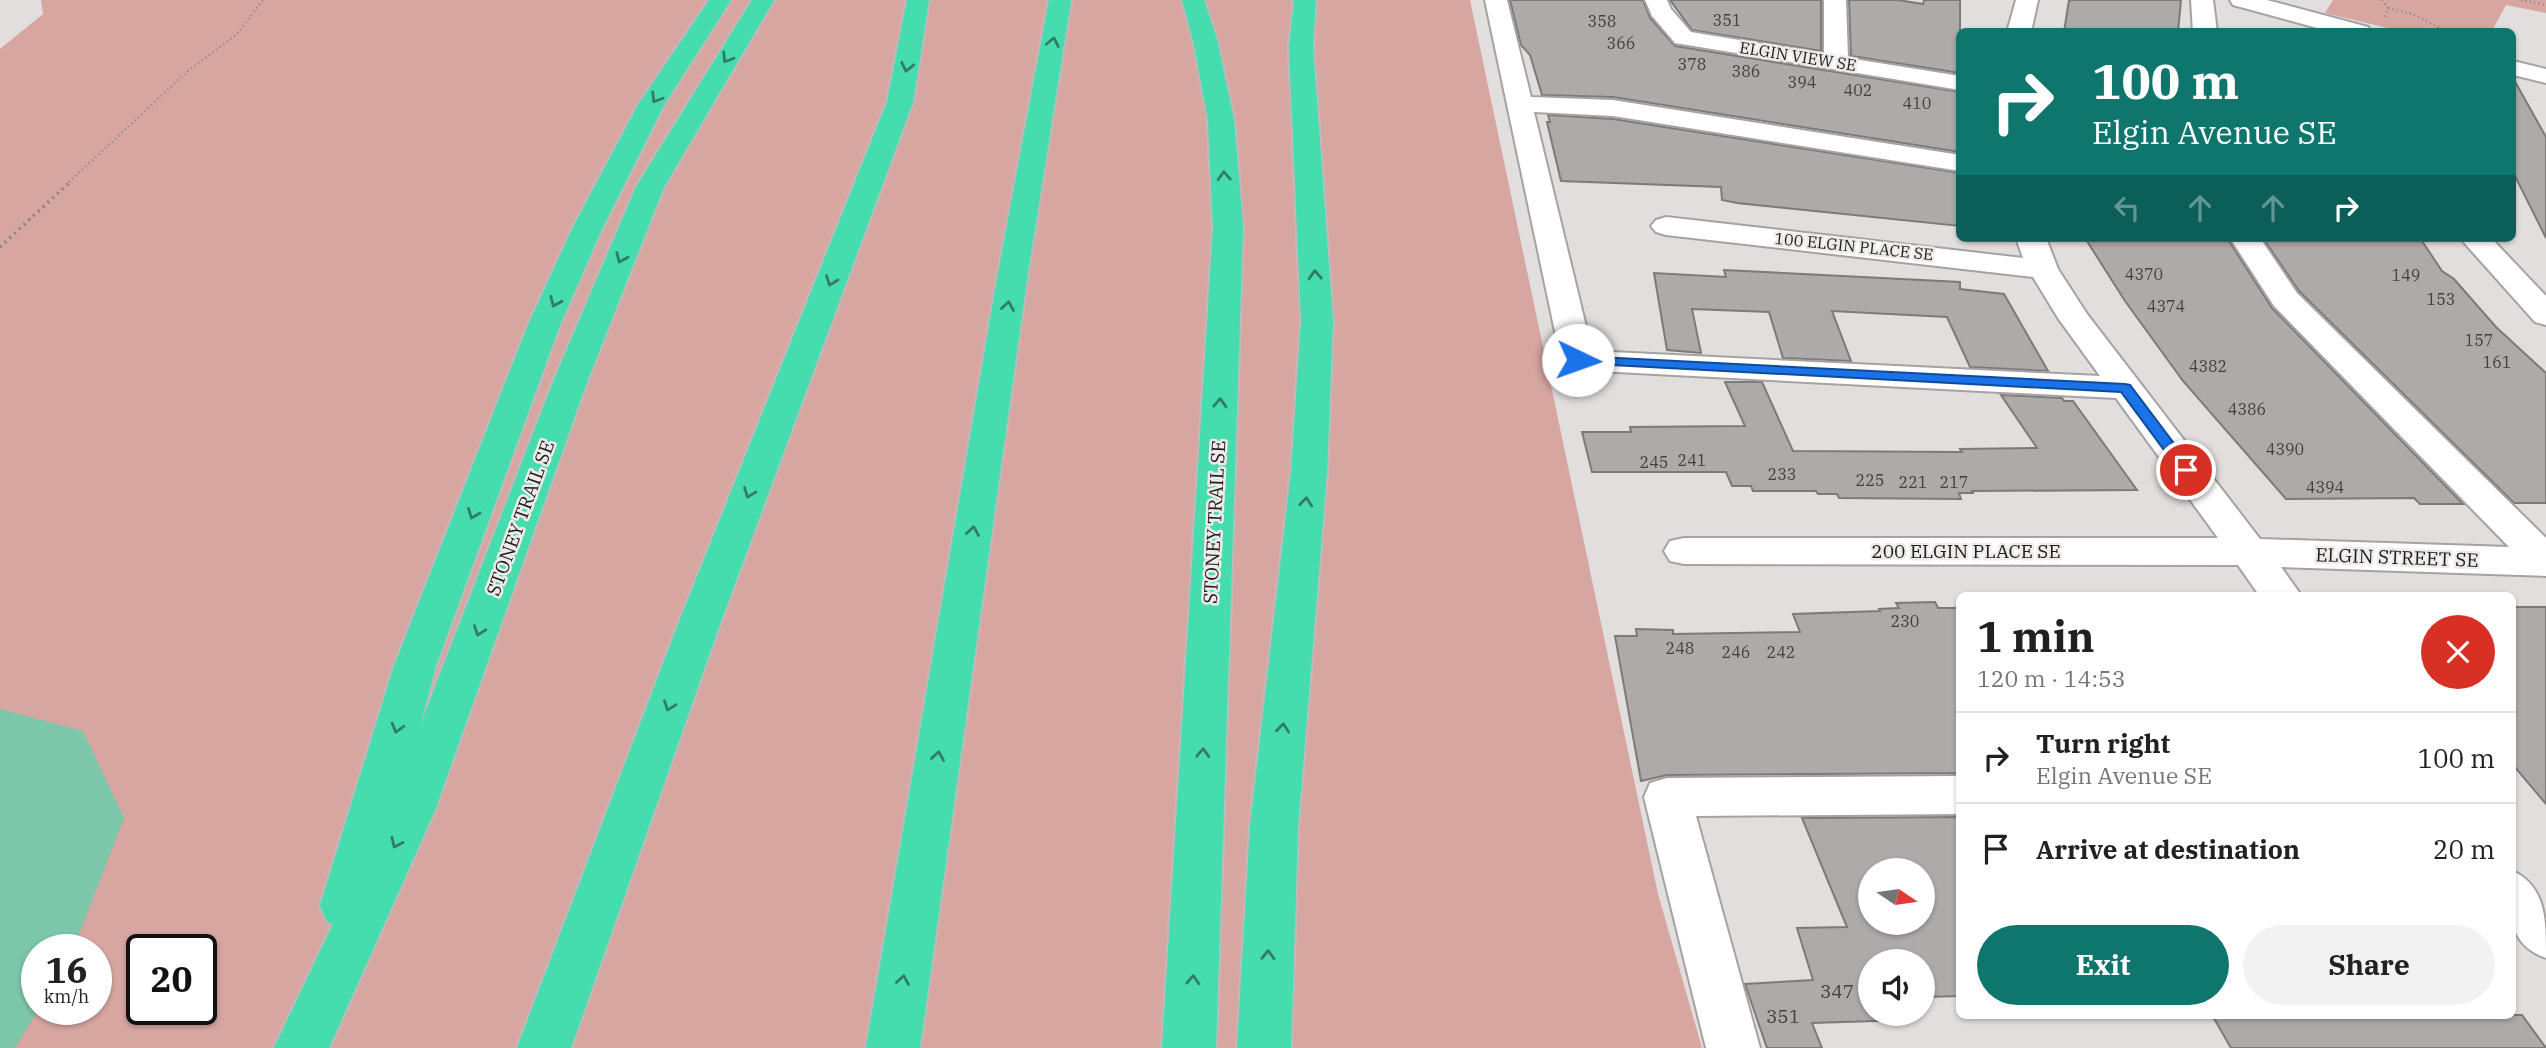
<!DOCTYPE html>
<meta charset="utf-8">
<style>
body{margin:0;font-family:"IBM Plex Serif",serif;background:#f2f2f2;color:#202124;height:100vh;display:flex;flex-direction:column;font-size:26px;white-space:nowrap}
*{box-sizing:border-box;margin:0}
p{font-size:23px;color:#757577}
.icon{flex:none;width:38px;height:38px;fill:none;stroke:currentColor;stroke-width:2;stroke-linecap:round;stroke-linejoin:round}
.map{position:relative;flex:1;overflow:hidden}
.sheet{position:absolute;left:1956px;top:592px;width:560px;height:427px;display:flex;flex-direction:column;background:#fff;border-radius:10px;box-shadow:0 2px 5px #0004}
.sheet>*{flex:none}
.guide{position:absolute;left:1956px;top:28px;width:560px;height:214px;border-radius:10px;box-shadow:0 2px 5px #0004;background:#0f766e;color:#fff;overflow:hidden}
.needle{width:46px;rotate:103deg}
.buttons{position:absolute;left:1858px;top:858px;display:grid;gap:14px}
.buttons a{display:grid;place-items:center;width:77px;height:77px;border-radius:50%;background:#fff;box-shadow:0 2px 5px #0004;font-size:35px}
.speed{position:absolute;left:21px;top:934px;display:flex;gap:14px;font-size:35px;font-weight:700;text-align:center}
.speed>*{display:grid;place-content:center;width:91px;height:91px;border-radius:50%;background:#fff;box-shadow:0 2px 5px #0004;line-height:1}
.speed small{font-size:18px;font-weight:400}
.speed .limit{border:4px solid #111;border-radius:10px;background:#fff;color:#111}
.pin{position:absolute;display:grid;place-items:center;width:60px;height:60px;color:#fff;margin:-30px;border:4px solid #fff;border-radius:50%;box-shadow:0 2px 7px #0007}
.me{position:absolute;width:77px;margin:-38px;rotate:93deg;stroke-linejoin:round;filter:drop-shadow(0 0 5px #0008)}
.turn{display:flex;align-items:center;gap:24px;height:147px;padding:0 21px;font-size:32px}
.turn .icon{width:91px;height:91px;stroke-width:2.5}
.turn b{display:block;font-size:49px;line-height:60px}
.lanes{display:flex;align-items:center;height:66px;padding:0 21px;background:#0003;justify-content:center;gap:35px;direction:ltr}
.lanes .off{opacity:.35}
.round{display:grid;place-items:center;flex:none;width:74px;height:74px;border-radius:37px;background:#f2f2f2}
.overview{display:flex;align-items:center;justify-content:space-between;height:119px;padding:0 21px}
h1{font-size:42px;font-weight:700;line-height:52px}
.cta{display:flex;gap:14px;margin-top:auto;padding:14px 21px}
.cta a{flex:1;height:80px;border-radius:42px;background:#0f766e;color:#fff;font-size:28px;font-weight:700;line-height:80px;text-align:center}
.cta a+a{background:#f2f2f2;color:#202124}
ul{padding:0;list-style:none}
li{display:flex;align-items:center;gap:21px;height:91px;padding:0 21px;border-top:2px solid #e0e0e0}
li div{flex:1}
li b{display:block;font-size:26px}
li em{font-style:normal}
.map>svg:first-child{display:block}
.green{fill:#d7a6a1;fill-rule:evenodd}
.water{fill:#7cc6aa}
.building{fill:#aeaaaa;stroke:#7e7a7a;stroke-width:2;fill-rule:evenodd}
.lines{fill:none;stroke-linecap:round;stroke-linejoin:round}
.minor-casing{stroke:#a6a2a2;stroke-width:4}
.highway-casing{stroke:#bcbbbb;stroke-width:4}
.path-far1{stroke:#878584;stroke-width:2.5;stroke-dasharray:1 3.5;stroke-linecap:butt}
.path{stroke:#878584;stroke-width:3.5;stroke-dasharray:2 4.5;stroke-linecap:butt}
.minor{fill:#fff;fill-rule:evenodd}
.highway{fill:#45dcae;fill-rule:evenodd}
.oneway{stroke:#327c66}
.route{fill:#1a73e8;stroke:#114b97;stroke-width:2}
.labels{text-anchor:middle;stroke-width:5;stroke-linejoin:round;paint-order:stroke}
.number-label{font-size:16px;fill:#424040}
.far-street-label{font-size:16px;fill:#1e1d1d;stroke:#efebeb}
.street-label{font-size:19px;fill:#1e1d1d;stroke:#efebeb}
.near-number-label{font-size:19px;fill:#424040}
</style>
<div class="map">
<svg width="2546" height="1048" viewBox="0 0 2546 1048">
<rect width="100%" height="100%" fill="#e1dedd"/>
<g class="green">
<path d="M41,0H1470L1658,894L1702,1048H0V49L43,14ZM37,950H96V1010H37ZM142,950H201V1010H142Z"/>
<polygon points="2333,0 2546,0 2546,13 2506,5 2492,31 2400,31 2325,13"/>
</g>
<polygon class="water" points="0,709 83,731 124,818 73,950 37,950 38,1010 15,1048 0,1048"/>
<g class="building">
<polygon points="1510,0 1643,0 1650,18 1675,46 1960,92 1960,152 1613,97 1542,95 1530,55 1521,45"/>
<polygon points="1670,0 1821,0 1821,51 1692,30"/>
<polygon points="1849,0 1898,0 1923,4 1924,0 1960,0 1960,73 1851,56"/>
<polygon points="2069,0 2181,0 2178,32 2064,32"/>
<polygon points="2513,78 2546,137 2546,238 2513,172"/>
<polygon points="1548,115 1613,119 1960,173 1960,226 1737,203 1722,200 1721,187 1561,181 1547,122 1550,122"/>
<polygon points="2085,238 2227,238 2272,308 2463,504 2420,504 2414,498 2286,499 2183,381 2125,301"/>
<polygon points="2263,238 2420,238 2442,271 2454,279 2496,327 2546,373 2546,503 2514,503 2299,291"/>
<polygon points="1724,270 1960,282 1960,289 2004,294 2048,371 1970,367 1947,317 1832,311 1851,361 1783,358 1769,312 1692,309 1701,353 1667,350 1654,273 1726,277"/>
<polygon points="1725,382 1762,382 1793,451 1962,452 1960,449 2037,448 2001,395 2062,398 2064,401 2073,401 2137,490 1972,491 1973,493 1959,493 1961,499 1839,498 1837,494 1818,494 1816,491 1753,491 1751,486 1732,486 1726,472 1592,472 1582,432 1631,432 1630,427 1745,426"/>
<polygon points="1935,602 1938,608 1960,608 1960,773 1667,775 1641,781 1615,636 1637,636 1636,629 1673,630 1673,634 1800,632 1793,614 1880,611 1879,609 1899,608 1896,603"/>
<polygon points="2513,607 2546,607 2546,804 2513,765"/>
<path d="M1960,817V996L1923,997V961H1871V1013H1903L1906,1020L1812,1023L1822,1048H1767L1745,984L1813,980L1797,928L1847,927L1802,818ZM1871,870H1923V922H1871Z"/>
<polygon points="2212,1015 2522,1015 2546,1048 2231,1048"/>
</g>
<g class="lines">
<g class="minor-casing">
<g id="minor">
<polygon points="1485,0 1507,0 1531,97 1613,100 1960,155 1960,171 1613,116 1534,112 1592,351 2100,376 2058,318 2033,277 1666,235 1656,232 1651,226 1656,220 1666,217 2023,258 2016,238 2046,238 2058,269 2087,314 2260,539 2509,547 2274,306 2230,238 2260,238 2297,293 2546,538 2546,576 2281,567 2301,595 2259,595 2238,565 1684,564 1670,561 1664,551 1670,541 1684,538 2218,538 2116,398 1578,370 1566,367 1561,360"/>
<polygon points="1645,0 1667,0 1671,9 1691,32 1824,54 1824,0 1846,0 1848,58 1960,76 1960,90 1675,43 1652,16"/>
<polygon points="2016,0 2038,0 2031,32 2007,32"/>
<polygon points="2191,0 2213,0 2217,32 2193,32"/>
<polygon points="2230,0 2267,0 2368,27 2371,32 2332,32 2233,5"/>
<polygon points="2513,61 2546,69 2546,83 2513,75"/>
<polygon points="2460,238 2491,238 2546,296 2546,325 2535,322"/>
<polygon points="1960,776 1960,814 1696,816 1760,1048 1706,1048 1644,797 1650,783 1667,778"/>
<path d="M2513,871C2546,887 2546,919 2546,958C2503,942 2513,910 2513,871Z"/>
</g>
</g>
<g class="highway-casing">
<g id="highway">
<polygon points="709,0 731,0 664,105 602,229 560,325 436,666 420,726 553,382 636,187 752,0 774,0 664,187 587,382 435,810 329,1048 274,1048 333,924 327,922 320,906 394,666 528,325 572,229 638,105"/>
<polygon points="907,0 929,0 913,102 719,627 571,1048 517,1048 677,627 887,102"/>
<polygon points="1049,0 1071,0 1027,279 920,1048 866,1048 997,279"/>
<polygon points="1182,0 1204,0 1217,40 1234,120 1243,227 1216,1048 1162,1048 1213,227 1208,120 1193,40"/>
<polygon points="1294,0 1316,0 1313,47 1333,321 1327,472 1298,827 1291,1048 1237,1048 1250,827 1291,472 1301,321 1289,47"/>
</g>
</g>
<g class="path-far1">
<polyline points="2382,0 2388,8 2385,17"/>
<polyline points="2521,0 2546,5"/>
<polyline points="2388,8 2413,14 2438,27 2439,32"/>
<polyline points="69,182 188,71 237,34 263,0"/>
</g>
<polyline class="path" points="0,247 71,181"/>
<use href="#minor" class="minor"/>
<use href="#highway" class="highway"/>
</g>
<defs><path id="oneway-chevron" d="M-2-3.5L2.5 0L-2 3.5" fill="none" stroke-width="1.6" stroke-linecap="round" stroke-linejoin="round" transform="scale(1.75)"/></defs>
<g class="oneway">
<use href="#oneway-chevron" transform="translate(1053 42) rotate(-79)"/>
<use href="#oneway-chevron" transform="translate(727 58) rotate(122)"/>
<use href="#oneway-chevron" transform="translate(907 67) rotate(102)"/>
<use href="#oneway-chevron" transform="translate(656 98) rotate(122)"/>
<use href="#oneway-chevron" transform="translate(1224 176) rotate(-93)"/>
<use href="#oneway-chevron" transform="translate(621 258) rotate(113)"/>
<use href="#oneway-chevron" transform="translate(1315 275) rotate(-93)"/>
<use href="#oneway-chevron" transform="translate(831 281) rotate(111)"/>
<use href="#oneway-chevron" transform="translate(555 302) rotate(114)"/>
<use href="#oneway-chevron" transform="translate(1008 306) rotate(-81)"/>
<use href="#oneway-chevron" transform="translate(1220 403) rotate(-87)"/>
<use href="#oneway-chevron" transform="translate(749 493) rotate(111)"/>
<use href="#oneway-chevron" transform="translate(1306 502) rotate(-84)"/>
<use href="#oneway-chevron" transform="translate(473 514) rotate(111)"/>
<use href="#oneway-chevron" transform="translate(973 531) rotate(-81)"/>
<use href="#oneway-chevron" transform="translate(479 631) rotate(110)"/>
<use href="#oneway-chevron" transform="translate(669 706) rotate(110)"/>
<use href="#oneway-chevron" transform="translate(397 728) rotate(106)"/>
<use href="#oneway-chevron" transform="translate(1283 728) rotate(-84)"/>
<use href="#oneway-chevron" transform="translate(1203 753) rotate(-87)"/>
<use href="#oneway-chevron" transform="translate(938 756) rotate(-81)"/>
<use href="#oneway-chevron" transform="translate(396 843) rotate(115)"/>
<use href="#oneway-chevron" transform="translate(1268 955) rotate(-88)"/>
<use href="#oneway-chevron" transform="translate(903 980) rotate(-81)"/>
<use href="#oneway-chevron" transform="translate(1193 980) rotate(-87)"/>
</g>
<polygon class="route" points="1578,356 2125,384 2130,385 2194,470 2192,473 2181,473 2121,392 1574,363 1572,360"/>
<g class="labels">
<g class="number-label">
<text x="1727" y="26">351</text>
<text x="1602" y="27">358</text>
<text x="1621" y="49">366</text>
<text x="1692" y="70">378</text>
<text x="1746" y="77">386</text>
<text x="1802" y="88">394</text>
<text x="1858" y="96">402</text>
<text x="1917" y="109">410</text>
<text x="2144" y="280">4370</text>
<text x="2406" y="281">149</text>
<text x="2441" y="305">153</text>
<text x="2166" y="312">4374</text>
<text x="2479" y="346">157</text>
<text x="2497" y="368">161</text>
<text x="2208" y="372">4382</text>
<text x="2247" y="415">4386</text>
<text x="2285" y="455">4390</text>
<text x="1692" y="466">241</text>
<text x="1654" y="468">245</text>
<text x="1782" y="480">233</text>
<text x="1870" y="486">225</text>
<text x="1913" y="488">221</text>
<text x="1954" y="488">217</text>
<text x="2325" y="493">4394</text>
<text x="1905" y="627">230</text>
<text x="1680" y="654">248</text>
<text x="1736" y="658">246</text>
<text x="1781" y="658">242</text>
</g>
<g class="far-street-label">
<text transform="translate(1798 56) rotate(9)" y="6">ELGIN VIEW SE</text>
<text transform="translate(1854 246) rotate(6)" y="6">100 ELGIN PLACE SE</text>
</g>
<g class="street-label">
<text transform="translate(520 518) rotate(-70)" y="7">STONEY TRAIL SE</text>
<text transform="translate(1214 522) rotate(-87)" y="7">STONEY TRAIL SE</text>
<text x="1966" y="558">200 ELGIN PLACE SE</text>
<text transform="translate(2397 557) rotate(2)" y="7">ELGIN STREET SE</text>
</g>
<g class="near-number-label">
<text x="1837" y="998">347</text>
<text x="1783" y="1023">351</text>
</g>
</g>
</svg>
<div class="buttons">
<a><svg class="needle" viewBox="-14 -14 28 28"><path d="M0-13l5 13h-10z" fill="#e53935"/><path d="M0 13l5-13h-10z" fill="#757577"/></svg></a>
<a><svg class="icon" aria-label="sound" viewBox="0 0 24 24"><path d="M4 9h4l5-4v14l-5-4H4zM17 9q2 3 0 6"/></svg></a>
</div>
<div class="speed"><div>16<small>km/h</small></div><div class="limit">20</div></div>
<div class="pin" style="left:2186px;top:470px;background:#d93025"><svg class="icon" aria-label="arrive" viewBox="0 0 24 24"><path d="M6 21V4h12l-3 4 3 4H6"/></svg></div>
<svg class="me" style="left:1578px;top:360px" viewBox="-20 -20 40 40"><circle r="19" fill="#fff"/><path d="M0-13L10 11 0 6-10 11z" fill="#1a73e8"/></svg>
<div class="guide">
<div class="turn"><svg class="icon" aria-label="right" viewBox="0 0 24 24"><path d="M7 20v-9h11M14 6l5 5-5 5"/></svg><div><b>100 m</b>Elgin Avenue SE</div></div>
<div class="lanes"><svg class="icon off" aria-label="left" viewBox="0 0 24 24"><path d="M17 20v-9H6M10 6l-5 5 5 5"/></svg><svg class="icon off" aria-label="ahead" viewBox="0 0 24 24"><path d="M12 20V5M6 11l6-6 6 6"/></svg><svg class="icon off" aria-label="ahead" viewBox="0 0 24 24"><path d="M12 20V5M6 11l6-6 6 6"/></svg><svg class="icon" aria-label="right" viewBox="0 0 24 24"><path d="M7 20v-9h11M14 6l5 5-5 5"/></svg></div>
</div>
<section class="sheet">
<div class="overview"><div><h1>1 min</h1><p>120 m · 14:53</p></div><a class="round" style="background:#d93025;color:#fff"><svg class="icon" aria-label="close" viewBox="0 0 24 24"><path d="M6 6l12 12M18 6L6 18"/></svg></a></div>
<ul>
<li><svg class="icon" aria-label="right" viewBox="0 0 24 24"><path d="M7 20v-9h11M14 6l5 5-5 5"/></svg><div><b>Turn right</b><p>Elgin Avenue SE</p></div><em>100 m</em></li>
<li><svg class="icon" aria-label="arrive" viewBox="0 0 24 24"><path d="M6 21V4h12l-3 4 3 4H6"/></svg><div><b>Arrive at destination</b></div><em>20 m</em></li>
</ul>
<div class="cta"><a>Exit</a><a>Share</a></div>
</section>
</div>
